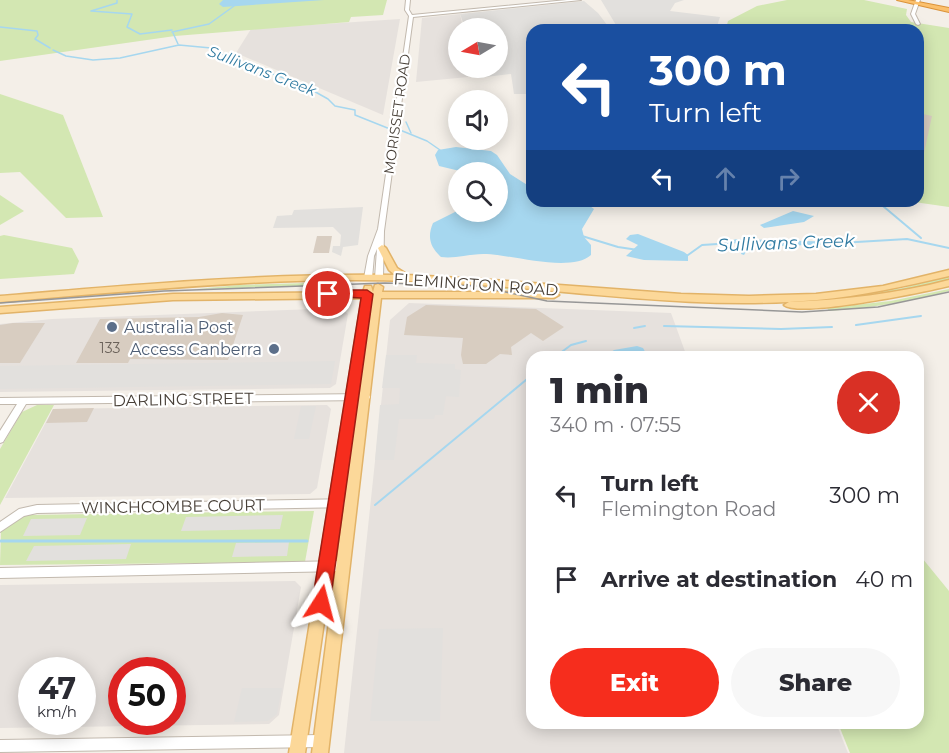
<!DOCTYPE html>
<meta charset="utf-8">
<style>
body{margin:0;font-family:Montserrat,sans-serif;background:#f7f7f7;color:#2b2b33;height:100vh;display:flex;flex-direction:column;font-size:22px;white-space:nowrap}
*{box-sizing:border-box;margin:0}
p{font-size:20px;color:#7c7c81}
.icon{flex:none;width:33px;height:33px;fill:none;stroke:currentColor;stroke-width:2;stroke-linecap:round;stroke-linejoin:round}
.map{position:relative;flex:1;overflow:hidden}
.sheet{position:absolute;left:526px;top:351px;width:398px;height:378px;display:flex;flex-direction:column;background:#fff;border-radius:18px;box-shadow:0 3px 15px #0003}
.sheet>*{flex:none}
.banner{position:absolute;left:526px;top:24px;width:398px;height:183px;border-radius:18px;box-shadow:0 3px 15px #0003;background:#1a4fa0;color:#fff;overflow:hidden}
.needle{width:39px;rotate:260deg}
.tools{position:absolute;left:448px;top:18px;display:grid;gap:12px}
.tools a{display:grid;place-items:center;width:60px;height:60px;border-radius:50%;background:#fff;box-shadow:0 3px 15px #0003;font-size:30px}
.speed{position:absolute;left:18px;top:657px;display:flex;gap:12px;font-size:30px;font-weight:700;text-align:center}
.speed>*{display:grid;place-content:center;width:78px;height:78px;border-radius:50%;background:#fff;box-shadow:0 3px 15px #0003;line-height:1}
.speed small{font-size:15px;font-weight:400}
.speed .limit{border:9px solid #d22;background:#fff;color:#111}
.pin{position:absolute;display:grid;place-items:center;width:51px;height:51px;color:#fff;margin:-26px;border:3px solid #fff;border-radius:50%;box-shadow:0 2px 6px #0007}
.me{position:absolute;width:66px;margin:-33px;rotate:9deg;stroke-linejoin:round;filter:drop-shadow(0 0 4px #0008)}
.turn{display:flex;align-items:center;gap:21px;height:126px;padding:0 24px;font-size:27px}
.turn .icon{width:78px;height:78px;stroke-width:2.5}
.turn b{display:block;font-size:42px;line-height:51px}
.lanes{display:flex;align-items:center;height:57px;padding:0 24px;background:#0003;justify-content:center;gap:30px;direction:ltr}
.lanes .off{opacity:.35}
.round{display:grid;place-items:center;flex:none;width:63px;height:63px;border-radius:32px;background:#f7f7f7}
.summary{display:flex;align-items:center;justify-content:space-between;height:102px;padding:0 24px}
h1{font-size:36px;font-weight:800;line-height:45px}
.primary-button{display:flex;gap:12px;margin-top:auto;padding:12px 24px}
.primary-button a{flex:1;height:69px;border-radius:36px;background:#f62d1d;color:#fff;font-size:24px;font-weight:800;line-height:69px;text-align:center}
.primary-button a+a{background:#f7f7f7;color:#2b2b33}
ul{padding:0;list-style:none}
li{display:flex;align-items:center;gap:18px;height:84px;padding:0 24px}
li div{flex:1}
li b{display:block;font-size:22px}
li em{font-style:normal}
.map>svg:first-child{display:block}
.industrial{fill:#e6e1dd;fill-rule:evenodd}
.green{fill:#d3e7b2}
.parking{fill:#e2e0dd}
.water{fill:#a6d7ef}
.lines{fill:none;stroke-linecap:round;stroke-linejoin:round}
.stream-far2{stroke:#a6d7ef;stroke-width:1.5}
.stream-far1{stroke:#a6d7ef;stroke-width:2}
.stream{stroke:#a6d7ef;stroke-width:3}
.building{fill:#d8cdc1}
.minor-casing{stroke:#c2b9ae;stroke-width:2}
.major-casing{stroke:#e2b368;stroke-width:3}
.highway-casing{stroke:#da933b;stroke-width:2}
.minor{fill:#fff;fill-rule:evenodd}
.major{fill:#fcd899;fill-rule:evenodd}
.highway{fill:#fbc06c;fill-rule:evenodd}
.tram{stroke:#979797;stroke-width:1.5}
.route{fill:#f62d1d;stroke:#a01d13;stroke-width:1.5}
.service-dot{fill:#5c6f8a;stroke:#fff;stroke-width:2}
.labels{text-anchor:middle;stroke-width:4.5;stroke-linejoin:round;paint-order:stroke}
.far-street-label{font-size:14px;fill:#473f37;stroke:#fff}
.number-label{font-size:14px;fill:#6b625a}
.far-water-label{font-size:15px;font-style:italic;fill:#2f7aa1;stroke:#fff}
.street-label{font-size:16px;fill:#473f37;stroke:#fff}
.service-label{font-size:16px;fill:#4e5e75;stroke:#fff;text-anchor:start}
.water-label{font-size:18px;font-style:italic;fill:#2f7aa1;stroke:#fff}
</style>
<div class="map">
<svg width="949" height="753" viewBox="0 0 949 753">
<rect width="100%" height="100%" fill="#f4efe8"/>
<g class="industrial">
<polygon points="460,14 463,28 459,28 459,68 467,68 468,77 416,82 422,18"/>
<polygon points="400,19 383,115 236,53 251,29"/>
<polygon points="409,303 671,313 687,357 532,357 532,723 836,723 848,753 344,753 390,320"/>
<polygon points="341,308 348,314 336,384 330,388 0,392 0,324 52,319"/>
<polygon points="327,405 331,409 317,488 310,494 5,498 53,409"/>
<path d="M295,581L301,587L279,715L269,724L0,728V585ZM32,670H82V722H32ZM122,670H172V722H122Z"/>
</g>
<g class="green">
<polygon points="0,0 387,0 383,15 351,17 349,22 175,36 0,61"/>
<polygon points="787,0 864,0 907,9 906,15 911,22 949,28 949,207 907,201 918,201 918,30 730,30 726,28 728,21 757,6"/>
<polygon points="0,94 63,115 103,217 66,218 20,172 0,173"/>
<polygon points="0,195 24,211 0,225"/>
<polygon points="4,235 72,248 79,261 74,274 0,279 0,236"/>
<path d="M949,276V281C807,321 659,293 514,292L497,286L598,295L821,299L903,288Z"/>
<polygon points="345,282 307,286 197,289 239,285"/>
<path d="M949,289V291C909,302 870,308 829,311L827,308L891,301Z"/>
<polygon points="37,405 54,405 0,505 0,449 22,412"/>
<polygon points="314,511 305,562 0,565 1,531 20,518 27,515"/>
<polygon points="918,553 949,591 949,753 850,753 838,723 918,723"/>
</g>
<g class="parking">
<polygon points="601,0 684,0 675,3 670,11 720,17 717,26 725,30 619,30"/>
<polygon points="584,1 598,13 611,30 532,30 532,94 514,94 511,74 478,78 476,68 498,68 498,28 465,28 460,14"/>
<polygon points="363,207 358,245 343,247 341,256 332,252 333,246 340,246 341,235 333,227 273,228 277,216 292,215 294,210"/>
<polygon points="386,355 417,355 416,363 455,364 455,369 461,370 459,397 446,396 443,415 435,415 434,419 399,419 394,460 375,460 380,405 399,404 400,388 382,388"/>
<polygon points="335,361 331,384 0,389 0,366"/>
<polygon points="301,406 316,406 309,439 294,439"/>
<polygon points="283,515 280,529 181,531 186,517"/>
<polygon points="87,518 80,535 23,536 31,519"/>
<polygon points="289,542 287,556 232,557 236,543"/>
<polygon points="131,544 126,559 26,561 34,546"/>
<polygon points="443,628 440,721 370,721 379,629"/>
<polygon points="242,688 282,688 277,714 268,721 234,722"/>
</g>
<g class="water">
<polygon points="223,0 324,0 223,7 219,4"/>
<path d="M456,147L491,151L497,155L510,174L532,188V201H583L594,209L582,229L584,237L591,245V255C571,273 512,255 487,254C471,253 457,259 441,257C430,247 427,237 433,223L459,210L498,212V172H464L439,166L435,155L438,150Z"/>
<polygon points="793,211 814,216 804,222 764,228 760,225"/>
<polygon points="638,234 684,252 688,255 688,261 644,260 626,256 638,245 626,239 630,235"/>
<polygon points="737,239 840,242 842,244 749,247 744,255 741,254 743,247 741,244 724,242"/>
<polygon points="637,346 643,348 648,357 611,357 608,354 614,350"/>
</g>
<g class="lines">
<g class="stream-far2">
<polyline points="117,0 117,3 91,11 132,14 127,27 140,34 172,30"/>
<polyline points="0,27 37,31 38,35 35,39 50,48"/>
<polyline points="172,32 209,24 234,6"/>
<polyline points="173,33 178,44"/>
<polyline points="53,50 66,56 93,60 120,58 179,45 211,48 231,59 303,85 328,99 335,106 355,110 355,115 390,129"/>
<polyline points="406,122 411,133"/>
<polyline points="400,130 427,141 440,150"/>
</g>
<g class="stream-far1">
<polyline points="877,201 921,238"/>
<polyline points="582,236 618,247 638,250"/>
<polyline points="840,243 907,239 949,248"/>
<polyline points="688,255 702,245 733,243"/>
<polyline points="856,325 921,316"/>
<polyline points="664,326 781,329 832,327"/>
<polyline points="634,328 645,326"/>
<polyline points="555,357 571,345 586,341"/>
<polyline points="375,505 532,375"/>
</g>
<polyline class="stream" points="1,541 307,541"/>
</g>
<g class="building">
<polygon points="918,113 932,116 924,153 918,152"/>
<polygon points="317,236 332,236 329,253 313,253"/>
<polygon points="426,305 536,309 564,327 543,341 531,333 511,347 512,355 500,354 486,364 463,364 461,355 463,338 404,335 407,317"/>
<polygon points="222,313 243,315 228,360 130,359 128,363 76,363 100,319 199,317"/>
<polygon points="13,323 45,323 20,363 0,363 0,325"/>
<polygon points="94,408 87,422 46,423 53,409"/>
</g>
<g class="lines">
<g class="minor-casing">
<g id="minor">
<polygon points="406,0 410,0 409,10 412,15 567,0 581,0 413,17 384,231 383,278 379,280 375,278 377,249 374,256 372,278 368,280 364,278 368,256 378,229 409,16 405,10"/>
<polygon points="916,0 920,0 915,14 920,24 918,25 916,24 911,14"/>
<polygon points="366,394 369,395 370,397 369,399 366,400 26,404 3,442 0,443 0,431 17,404 0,404 0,398"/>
<polygon points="352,499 355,500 357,503 355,506 352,507 37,513 24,516 0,532 0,522 19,509 37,505"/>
<polygon points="344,561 348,563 349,566 348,569 344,571 0,578 0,568"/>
<polygon points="321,735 325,737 327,741 325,745 321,747 0,752 0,740"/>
</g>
</g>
<g class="major-casing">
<g id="major">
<path d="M382,245L386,248L397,268L408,275L478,279L681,294L749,296L816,294L883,286L949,270V276C905,286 862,296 817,300C682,312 546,285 411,281C274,276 137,291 0,302V296C131,285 263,273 395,275L389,270L378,248Z"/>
<path d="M949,280V286C924,292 800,318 784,305L789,302C843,300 896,294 949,280Z"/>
<polygon points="378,284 383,287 382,292 554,292 559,295 554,298 381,298 328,753 312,753 371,298 305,753 289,753 362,298 173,300 0,313 0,307 173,294 363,292 365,286 371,286 373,292 375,285"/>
</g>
</g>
<g class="highway-casing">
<polygon id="highway" points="897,0 908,0 949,8 949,12"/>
</g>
<use href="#minor" class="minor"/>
<use href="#major" class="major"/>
<use href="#highway" class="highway"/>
<polyline class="tram" points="0,303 164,291 385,283 478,286 547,301 802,312 878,307 949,292"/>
</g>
<polygon class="route" points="328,290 367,290 373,294 330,603 327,609 321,612 314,609 312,603 361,298 324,296 324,291"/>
<g class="service-dot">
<circle cx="112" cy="327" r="6"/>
<circle cx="274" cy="349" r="6"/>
</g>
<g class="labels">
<g class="far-street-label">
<text transform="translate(397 114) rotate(-82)" y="5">MORISSET ROAD</text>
</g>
<g class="number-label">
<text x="110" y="353">133</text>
</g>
<g class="far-water-label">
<text transform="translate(262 71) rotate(21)" y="5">Sullivans Creek</text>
</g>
<g class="street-label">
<text transform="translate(476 284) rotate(4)" y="6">FLEMINGTON ROAD</text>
<text transform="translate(183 399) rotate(-1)" y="6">DARLING STREET</text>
<text transform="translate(173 506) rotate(-1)" y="6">WINCHCOMBE COURT</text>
</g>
<g class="service-label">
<text x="124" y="333">Australia Post</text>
<text x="262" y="355" text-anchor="end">Access Canberra</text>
</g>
<g class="water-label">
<text transform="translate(786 243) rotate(-2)" y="6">Sullivans Creek</text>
</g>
</g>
</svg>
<div class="tools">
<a><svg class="needle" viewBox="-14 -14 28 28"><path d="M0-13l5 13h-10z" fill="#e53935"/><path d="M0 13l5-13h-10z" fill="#7c7c81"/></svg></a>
<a><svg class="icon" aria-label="sound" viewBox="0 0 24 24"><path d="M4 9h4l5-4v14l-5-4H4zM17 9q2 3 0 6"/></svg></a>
<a><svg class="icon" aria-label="search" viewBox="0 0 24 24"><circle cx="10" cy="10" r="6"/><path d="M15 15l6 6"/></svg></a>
</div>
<div class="speed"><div>47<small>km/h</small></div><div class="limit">50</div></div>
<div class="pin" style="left:328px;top:294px;background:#d93025"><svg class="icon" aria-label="arrive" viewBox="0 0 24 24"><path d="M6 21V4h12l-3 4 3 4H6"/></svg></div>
<svg class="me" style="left:321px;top:603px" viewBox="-20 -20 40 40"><path d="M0-17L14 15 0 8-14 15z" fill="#f62d1d" stroke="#fff" stroke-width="4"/></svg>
<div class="banner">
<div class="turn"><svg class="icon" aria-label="left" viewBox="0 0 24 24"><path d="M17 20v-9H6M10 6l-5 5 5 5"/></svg><div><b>300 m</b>Turn left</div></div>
<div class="lanes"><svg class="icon" aria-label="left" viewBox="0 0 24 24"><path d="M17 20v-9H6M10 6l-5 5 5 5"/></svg><svg class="icon off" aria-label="ahead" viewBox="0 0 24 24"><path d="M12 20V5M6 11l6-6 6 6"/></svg><svg class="icon off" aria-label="right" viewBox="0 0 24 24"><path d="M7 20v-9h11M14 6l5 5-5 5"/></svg></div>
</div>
<section class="sheet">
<div class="summary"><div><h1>1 min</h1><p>340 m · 07:55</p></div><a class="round" style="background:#d93025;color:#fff"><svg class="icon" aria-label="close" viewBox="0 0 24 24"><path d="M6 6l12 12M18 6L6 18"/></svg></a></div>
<ul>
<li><svg class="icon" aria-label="left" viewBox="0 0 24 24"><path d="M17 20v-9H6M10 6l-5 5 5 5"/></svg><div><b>Turn left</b><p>Flemington Road</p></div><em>300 m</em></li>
<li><svg class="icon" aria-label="arrive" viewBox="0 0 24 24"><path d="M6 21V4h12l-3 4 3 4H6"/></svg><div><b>Arrive at destination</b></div><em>40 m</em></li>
</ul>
<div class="primary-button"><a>Exit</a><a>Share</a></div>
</section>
</div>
